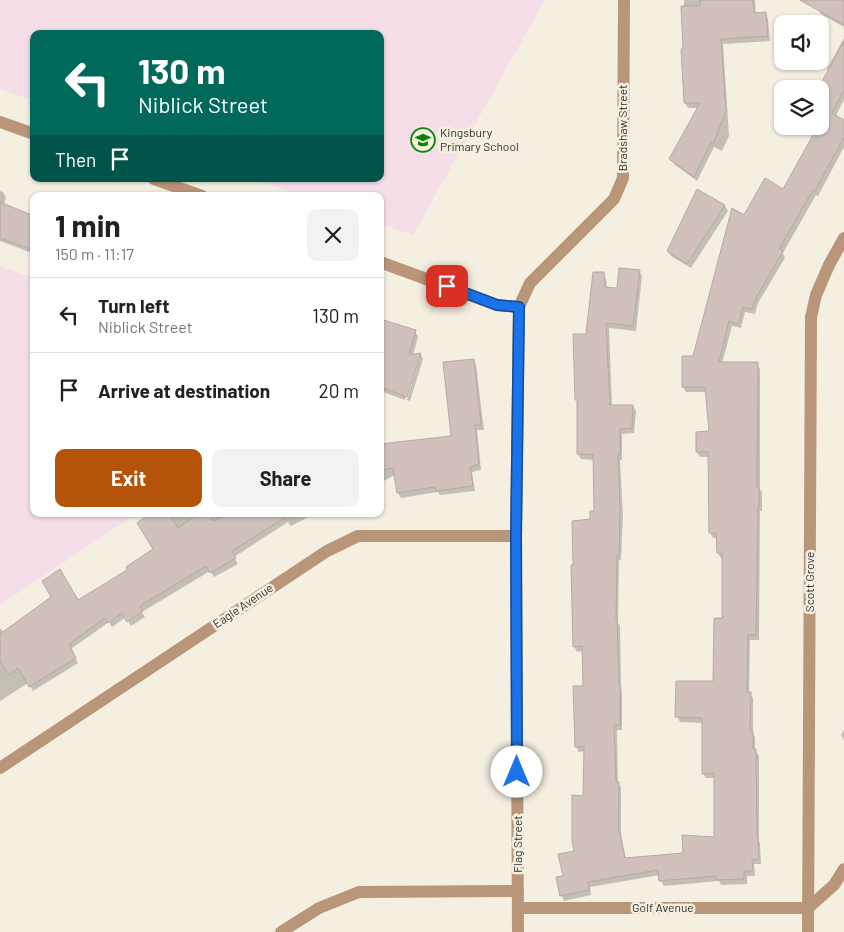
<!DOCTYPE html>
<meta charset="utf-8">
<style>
body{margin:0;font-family:Barlow,sans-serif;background:#f2f2f2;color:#202124;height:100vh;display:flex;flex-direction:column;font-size:19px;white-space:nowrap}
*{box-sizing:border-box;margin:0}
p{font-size:16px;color:#757577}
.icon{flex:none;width:28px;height:28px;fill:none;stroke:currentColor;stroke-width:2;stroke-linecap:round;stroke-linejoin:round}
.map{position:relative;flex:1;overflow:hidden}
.side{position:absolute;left:30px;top:192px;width:354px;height:325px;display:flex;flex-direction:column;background:#fff;border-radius:10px;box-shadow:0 1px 4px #0004}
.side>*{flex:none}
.banner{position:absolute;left:30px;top:30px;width:354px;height:152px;border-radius:10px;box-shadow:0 1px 4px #0004;background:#00695c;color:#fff;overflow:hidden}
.tools{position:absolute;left:774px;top:15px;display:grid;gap:10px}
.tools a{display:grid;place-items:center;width:55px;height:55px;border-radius:10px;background:#fff;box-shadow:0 1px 4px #0004;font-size:25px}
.pin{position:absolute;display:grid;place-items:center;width:42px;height:42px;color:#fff;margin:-21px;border-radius:10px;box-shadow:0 2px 8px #0006}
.me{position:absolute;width:55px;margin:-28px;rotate:0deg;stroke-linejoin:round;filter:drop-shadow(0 0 4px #0008)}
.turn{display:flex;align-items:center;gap:18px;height:105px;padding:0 25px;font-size:22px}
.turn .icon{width:65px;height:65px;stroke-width:2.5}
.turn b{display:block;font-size:35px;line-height:42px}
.then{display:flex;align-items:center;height:48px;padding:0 25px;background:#0003;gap:10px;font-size:19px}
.round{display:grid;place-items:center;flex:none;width:52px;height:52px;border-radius:10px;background:#f2f2f2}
.summary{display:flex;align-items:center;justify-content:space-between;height:85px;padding:0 25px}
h1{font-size:30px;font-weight:700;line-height:38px}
.button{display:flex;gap:10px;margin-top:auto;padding:10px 25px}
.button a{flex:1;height:58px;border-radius:10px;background:#b45309;color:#fff;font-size:20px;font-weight:700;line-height:58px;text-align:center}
.button a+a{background:#f2f2f2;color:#202124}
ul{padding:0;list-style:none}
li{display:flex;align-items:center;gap:15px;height:75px;padding:0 25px;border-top:1px solid #e0e0e0}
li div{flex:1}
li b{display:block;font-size:19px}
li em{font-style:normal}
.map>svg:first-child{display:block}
.education{fill:#f6dee9}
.shadow{fill:#0003}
.building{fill:#d1c1bd;stroke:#b8a8a4}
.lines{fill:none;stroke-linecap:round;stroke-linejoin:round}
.street{stroke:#b99679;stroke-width:12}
.route-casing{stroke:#114b97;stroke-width:12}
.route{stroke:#1a73e8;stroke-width:9}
.labels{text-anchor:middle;stroke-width:5;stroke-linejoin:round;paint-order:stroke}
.street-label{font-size:12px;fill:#33312b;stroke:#f5efe1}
.poi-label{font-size:12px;fill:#33312b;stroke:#f5efe1;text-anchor:start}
</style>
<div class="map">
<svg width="844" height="932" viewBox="0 0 844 932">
<rect width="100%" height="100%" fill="#f5efe1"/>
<g class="education">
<polygon points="0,0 545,0 413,235 380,224 380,196 303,196 253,179 380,179 380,34 34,34 34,101 0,89"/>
<polygon points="0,266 34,278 34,514 136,514 0,605"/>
</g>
<g class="shadow">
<polygon points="684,0 755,0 756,14 766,14 768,19 770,41 723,44 729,136 722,151 714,147 697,181 674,164 671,159 699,108 688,108 685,103"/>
<polygon points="844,9 844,27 821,14 818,10"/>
<polygon points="844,38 844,100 835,117 844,121 844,147 818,196 816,195 783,253 785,258 758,303 755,314 745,312 741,328 732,326 722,364 757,364 760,369 760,489 762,493 762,511 760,511 759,640 750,640 749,693 753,698 753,733 755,738 755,750 759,756 759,841 760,843 761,864 754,864 755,876 747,876 747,884 721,885 719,881 664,886 661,881 660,875 590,887 591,895 564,901 562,896 558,878 564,877 576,852 585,797 585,751 579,752 576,747 584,687 583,651 577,652 574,646 574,567 595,512 595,460 581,459 578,454 578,403 576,399 588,335 603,273 606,279 607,288 619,290 639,271 642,276 636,331 609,328 612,406 633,406 636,411 634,433 622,434 622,460 620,460 623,514 621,560 619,560 618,623 620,626 621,688 622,690 622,730 617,730 618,783 621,788 621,834 626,860 684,854 715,838 716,778 706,778 703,773 703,723 680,722 677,716 715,682 723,619 723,558 721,558 718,553 718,538 713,538 710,533 709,457 700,457 697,452 710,432 707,392 686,392 683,387 744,216 783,191 817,131 809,126 820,126 820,89 829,72 827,69"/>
<polygon points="0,191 3,192 6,197 4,205 34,217 34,264 30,259 32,253 0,241"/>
<polygon points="725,206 728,211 691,268 671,256 668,251"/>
<polygon points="380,320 415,331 418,337 413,355 420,354 423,359 410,401 407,400 420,358 418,358 405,400 380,391"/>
<polygon points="473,360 476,365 484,430 477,430 481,470 472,472 475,491 440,495 438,492 401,498 398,493 395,475 380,483 380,445 452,437"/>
<polygon points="151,514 314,514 291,526 288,522 234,557 238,564 214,577 210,571 142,612 145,617 131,626 126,617 112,627 109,622 71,649 78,663 33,691 28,683 0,701 0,628 4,633 78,602 129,570 154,549 139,524"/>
<polygon points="844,730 844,740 841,735"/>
</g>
<g class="building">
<polygon points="700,0 753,0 754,13 766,12 768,36 721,39 726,111 713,144 711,143 694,177 669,159 700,103 684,103 681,49 683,49 681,6 700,6"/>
<polygon points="800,0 844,0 844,25"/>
<polygon points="844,41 844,90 832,113 844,120 844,137 815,191 813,190 779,249 783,251 756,298 752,309 743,307 738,324 729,321 719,362 758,362 757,487 759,487 759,507 758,507 756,635 748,635 747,692 751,692 750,731 753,731 753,749 756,749 757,837 758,837 759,859 752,860 753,871 744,871 744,879 717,880 716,876 659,881 658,870 588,882 589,890 560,896 556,877 563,876 558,854 574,851 572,841 572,795 583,796 584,746 575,747 573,686 583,686 582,646 573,647 571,565 573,565 572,521 590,519 590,511 594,511 593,455 577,454 577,400 575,400 573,334 586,334 593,272 604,272 605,287 617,288 619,268 640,270 633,326 606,323 610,405 633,405 632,428 620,429 620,455 618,455 620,508 619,555 617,555 616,619 617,619 619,684 620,684 620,725 614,725 616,782 619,782 618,827 625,858 683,853 682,835 714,837 714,773 702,774 702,718 675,717 676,681 713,681 714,618 722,618 722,553 717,553 716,533 709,533 708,452 696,452 696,432 709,431 705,387 682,387 682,356 693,356 732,208 744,215 765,178 783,189 818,126 820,126 820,85"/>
<polygon points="697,189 725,205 687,264 667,251"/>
<polygon points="0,202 34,216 34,250 0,238"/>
<polygon points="380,319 416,330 409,355 421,353 407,397 380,387"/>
<polygon points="474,359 481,425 475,425 479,464 470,467 473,486 436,491 435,487 397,493 393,468 380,470 380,444 451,436 443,362"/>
<polygon points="149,514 170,514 178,528 198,514 208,514 213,521 229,514 291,514 232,551 236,558 210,573 206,566 140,606 143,611 127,622 122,613 108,623 105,618 69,644 76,658 29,687 18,668 9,675 0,660 0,634 51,597 42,581 60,569 78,600 127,570 126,567 153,549 137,523"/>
</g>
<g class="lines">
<g class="street">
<polyline points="0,122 34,134"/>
<polyline points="154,179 202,196"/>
<polyline points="380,262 497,305 519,307"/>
<polyline points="0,768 327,551 358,536 516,536"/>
<polyline points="519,908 808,908 834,885 844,869"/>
<polyline points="281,932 319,908 359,892 518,891"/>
<polyline points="518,932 516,536 519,307 530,283 614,199 623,178 624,0"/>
<polyline points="808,932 811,317 816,295 829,265 844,238"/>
</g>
</g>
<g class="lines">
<g class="route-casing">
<polyline id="route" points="447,286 497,305 519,307 516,536 517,772"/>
</g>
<use href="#route" class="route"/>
</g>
<defs>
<g id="school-ring" transform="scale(1.25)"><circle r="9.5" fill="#f5efe1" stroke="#0a8503" stroke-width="1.5"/><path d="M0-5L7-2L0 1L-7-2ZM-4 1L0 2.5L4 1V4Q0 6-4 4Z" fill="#0a8503"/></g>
</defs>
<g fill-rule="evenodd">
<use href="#school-ring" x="423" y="140"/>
</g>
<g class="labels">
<g class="street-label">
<text transform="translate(623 128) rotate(-90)" y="4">Bradshaw Street</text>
<text transform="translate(810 582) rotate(-90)" y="4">Scott Grove</text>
<text transform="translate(243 606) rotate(-34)" y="4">Eagle Avenue</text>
<text transform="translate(518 844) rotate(-90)" y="4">Flag Street</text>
<text x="663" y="912">Golf Avenue</text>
</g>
<g class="poi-label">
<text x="440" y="137">Kingsbury<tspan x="440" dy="14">Primary School</tspan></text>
</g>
</g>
</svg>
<div class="tools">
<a><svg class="icon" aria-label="sound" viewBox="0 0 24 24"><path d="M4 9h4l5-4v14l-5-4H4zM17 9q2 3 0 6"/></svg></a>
<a><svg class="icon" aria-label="layers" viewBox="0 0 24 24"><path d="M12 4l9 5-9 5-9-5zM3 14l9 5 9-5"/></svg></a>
</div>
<div class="pin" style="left:447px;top:286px;background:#d93025"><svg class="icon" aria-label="arrive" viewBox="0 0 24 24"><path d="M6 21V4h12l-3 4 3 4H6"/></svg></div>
<svg class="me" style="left:517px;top:772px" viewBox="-20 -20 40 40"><circle r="19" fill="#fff"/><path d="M0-13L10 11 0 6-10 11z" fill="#1a73e8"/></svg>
<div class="banner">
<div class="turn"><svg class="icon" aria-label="left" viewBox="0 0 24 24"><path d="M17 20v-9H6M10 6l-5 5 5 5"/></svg><div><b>130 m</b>Niblick Street</div></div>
<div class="then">Then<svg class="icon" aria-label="arrive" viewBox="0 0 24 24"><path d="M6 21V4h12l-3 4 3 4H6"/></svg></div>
</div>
<section class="side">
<div class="summary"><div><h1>1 min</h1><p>150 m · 11:17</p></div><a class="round"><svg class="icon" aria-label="close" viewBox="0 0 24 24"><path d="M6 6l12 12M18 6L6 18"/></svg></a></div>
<ul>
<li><svg class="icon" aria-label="left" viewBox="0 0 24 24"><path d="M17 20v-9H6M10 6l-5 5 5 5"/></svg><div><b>Turn left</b><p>Niblick Street</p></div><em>130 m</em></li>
<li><svg class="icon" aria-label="arrive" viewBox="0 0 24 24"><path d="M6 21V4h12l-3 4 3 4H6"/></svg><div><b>Arrive at destination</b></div><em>20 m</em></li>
</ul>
<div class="button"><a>Exit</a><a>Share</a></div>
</section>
</div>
